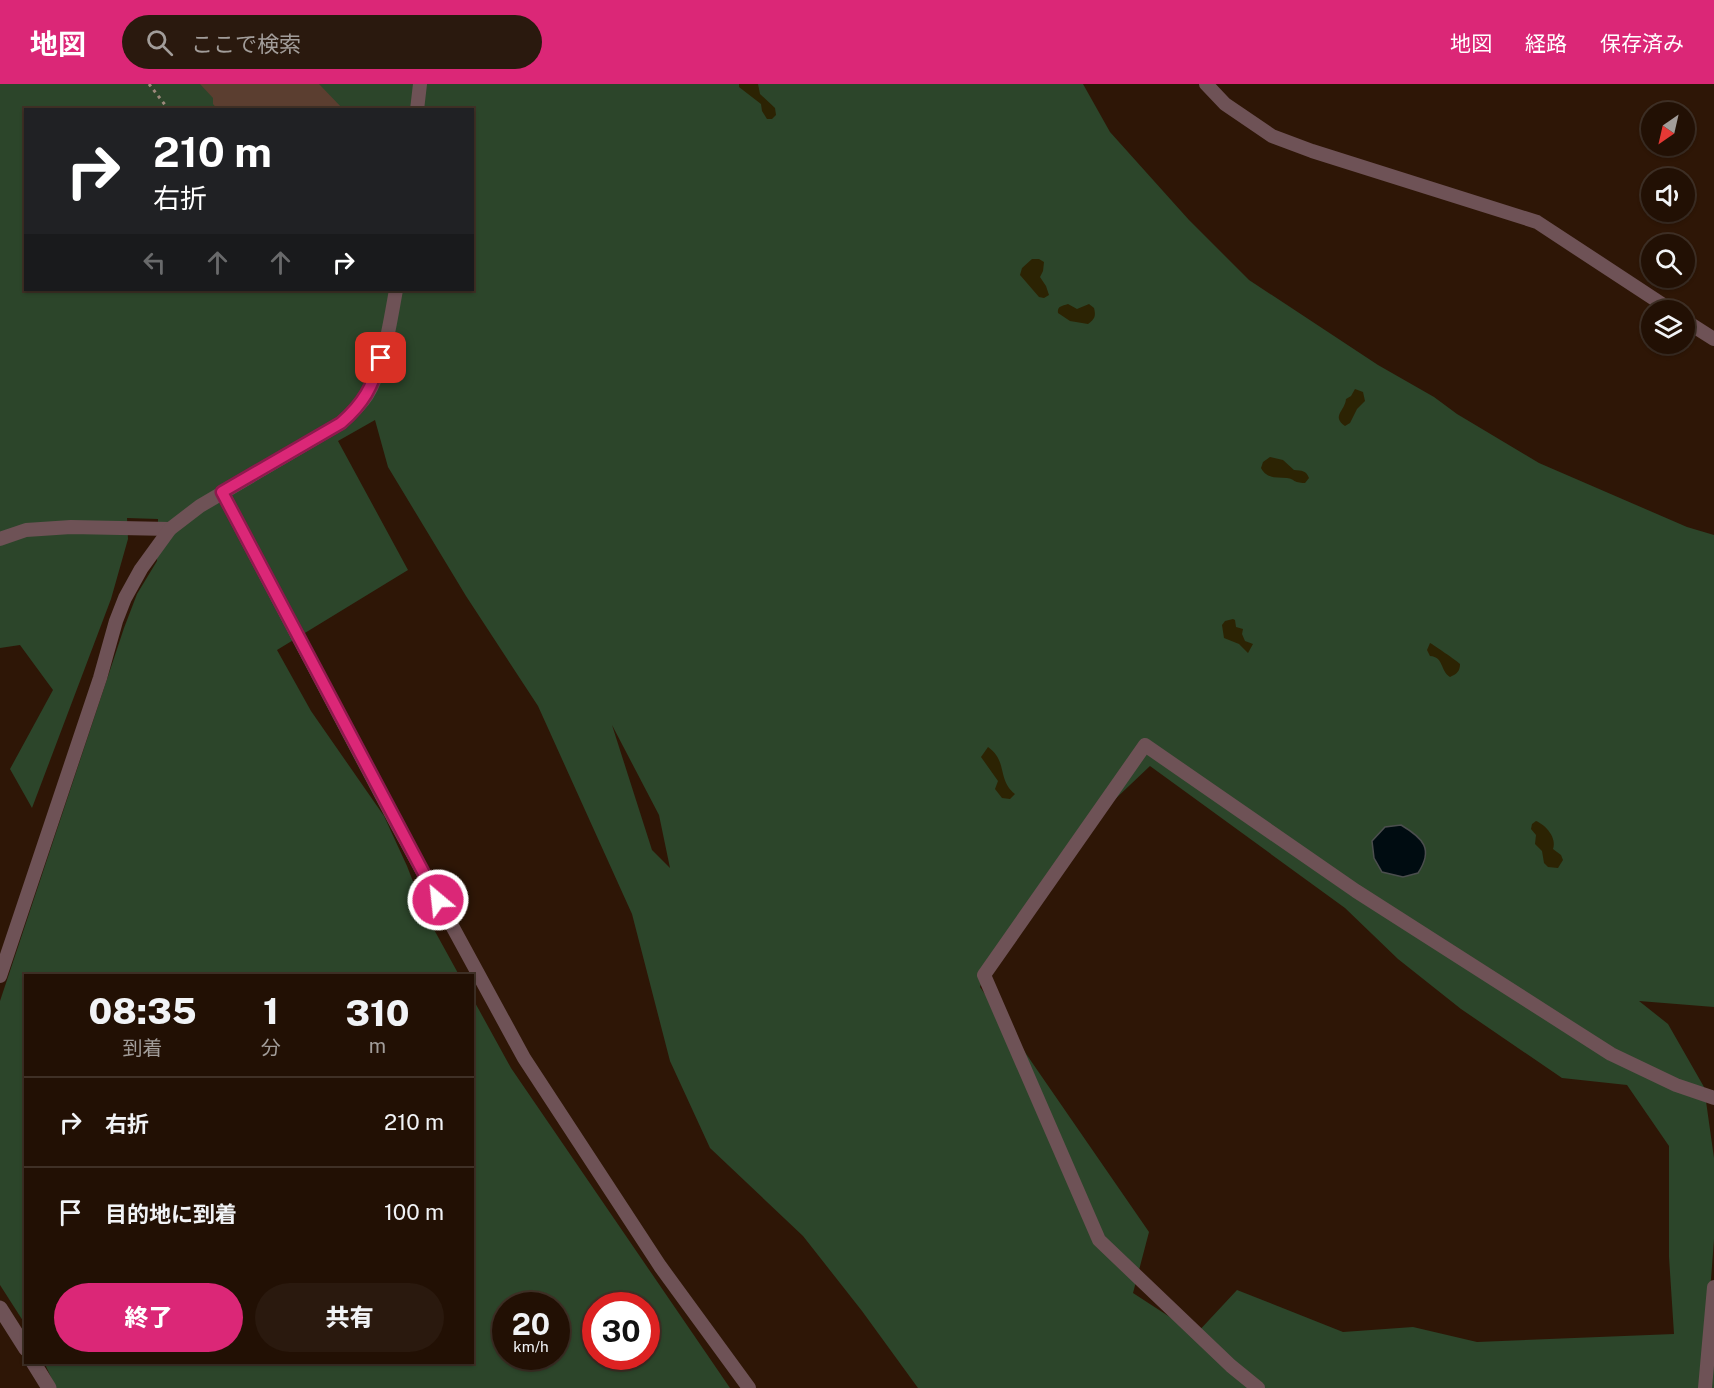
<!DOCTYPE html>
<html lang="ja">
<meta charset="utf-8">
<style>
body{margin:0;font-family:"Public Sans","Noto Sans JP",sans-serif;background:#2a190e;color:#f1f3f6;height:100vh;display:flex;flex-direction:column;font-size:22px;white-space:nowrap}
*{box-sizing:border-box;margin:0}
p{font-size:20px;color:#a29d9a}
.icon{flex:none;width:33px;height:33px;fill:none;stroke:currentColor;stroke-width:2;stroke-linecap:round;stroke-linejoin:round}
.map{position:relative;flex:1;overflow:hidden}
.side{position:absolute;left:24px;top:890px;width:450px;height:390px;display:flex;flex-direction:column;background:#221004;border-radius:0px;box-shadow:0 2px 4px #0004,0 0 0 2px #3f3026}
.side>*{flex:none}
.banner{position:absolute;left:24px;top:24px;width:450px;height:183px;border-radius:0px;box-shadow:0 2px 4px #0004,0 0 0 2px #3f3026;background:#202124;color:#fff;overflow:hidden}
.needle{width:39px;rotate:214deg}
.tools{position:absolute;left:1641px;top:18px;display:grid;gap:12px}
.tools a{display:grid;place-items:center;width:54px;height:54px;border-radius:50%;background:#221004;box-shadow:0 2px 4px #0004,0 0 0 2px #3f3026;font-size:30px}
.speed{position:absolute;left:492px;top:1208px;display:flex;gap:12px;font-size:30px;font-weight:700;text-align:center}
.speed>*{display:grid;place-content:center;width:78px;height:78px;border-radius:50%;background:#221004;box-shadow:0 2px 4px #0004,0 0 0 2px #3f3026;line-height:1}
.speed small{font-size:15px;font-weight:400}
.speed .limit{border:9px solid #d22;background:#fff;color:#111}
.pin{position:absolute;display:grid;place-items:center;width:51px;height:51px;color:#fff;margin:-26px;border-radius:12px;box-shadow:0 3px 9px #0006}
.me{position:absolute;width:66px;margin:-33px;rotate:332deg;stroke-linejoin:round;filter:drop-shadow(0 0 4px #0008)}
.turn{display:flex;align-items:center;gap:21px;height:126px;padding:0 30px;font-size:27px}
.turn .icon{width:78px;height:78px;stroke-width:2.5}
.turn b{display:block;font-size:42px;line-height:51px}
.lanes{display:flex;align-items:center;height:57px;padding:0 30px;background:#0003;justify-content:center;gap:30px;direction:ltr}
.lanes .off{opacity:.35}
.eta{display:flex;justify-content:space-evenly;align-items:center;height:102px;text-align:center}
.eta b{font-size:36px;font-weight:800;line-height:42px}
.cta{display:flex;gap:12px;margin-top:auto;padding:12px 30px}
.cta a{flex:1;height:69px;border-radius:36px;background:#db2777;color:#fff;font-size:24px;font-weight:800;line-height:69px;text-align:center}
.cta a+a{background:#2a190e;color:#f1f3f6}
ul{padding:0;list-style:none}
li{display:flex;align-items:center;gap:18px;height:90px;padding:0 30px;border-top:2px solid #3f3026}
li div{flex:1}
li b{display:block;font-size:22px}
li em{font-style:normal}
header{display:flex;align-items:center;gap:36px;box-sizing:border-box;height:84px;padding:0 30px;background:#db2777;color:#fff}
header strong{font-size:28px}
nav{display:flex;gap:33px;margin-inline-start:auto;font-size:21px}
.search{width:420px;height:54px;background:#2a190e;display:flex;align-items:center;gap:15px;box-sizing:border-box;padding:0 21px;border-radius:33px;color:#a29d9a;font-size:22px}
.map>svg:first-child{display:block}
.green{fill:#2c452a;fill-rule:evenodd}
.sand{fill:#2c2303}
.water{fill:#000c11;stroke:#4b4e4e;stroke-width:1.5}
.building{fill:#5b3e30}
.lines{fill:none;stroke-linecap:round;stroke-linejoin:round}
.path{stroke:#9d897c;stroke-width:3;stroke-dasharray:3 4.5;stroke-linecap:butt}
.service{stroke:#6e5256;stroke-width:7}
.minor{stroke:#6e5256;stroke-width:14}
.tertiary{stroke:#6e5256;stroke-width:15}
.route-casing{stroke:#8e194d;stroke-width:15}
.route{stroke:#db2777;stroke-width:10}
</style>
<header>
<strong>地図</strong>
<div class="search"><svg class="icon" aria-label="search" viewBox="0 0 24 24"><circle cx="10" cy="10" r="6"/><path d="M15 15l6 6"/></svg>ここで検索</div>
<nav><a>地図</a><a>経路</a><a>保存済み</a></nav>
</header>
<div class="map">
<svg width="1714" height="1304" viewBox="0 0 1714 1304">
<rect width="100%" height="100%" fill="#2e1606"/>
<g class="green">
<path d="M0,0H1083L1110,48L1189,136L1249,196L1378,281L1434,313L1457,330L1539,379L1687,443L1714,451V923L1639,917L1668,940L1704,1003L1714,1074V1155L1704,1290L1714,1207V1304H918L862,1227L803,1152L710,1064L670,977L632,830L538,622L466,512L388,383L375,336L338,357L408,486L277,566L311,627L384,732L407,782L426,831L459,891H26L25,1240L0,1201V917L124,544L137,510L157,477L158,435L127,434L128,455L111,515L32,724L10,685L53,606L20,561L0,564ZM26,26H472V206H26ZM612,641L659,731L670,784L652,766ZM1150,682L1345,824L1398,875L1461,925L1562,994L1627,1001L1669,1062V1173L1674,1250L1477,1258L1413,1243L1343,1248L1237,1206L1196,1250L1133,1209L1149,1148L980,903L989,874L1072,756Z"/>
<path d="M473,915L511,984L730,1304H56L44,1278H472ZM506,1221H556V1272H506ZM596,1221H646V1272H596Z"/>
</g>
<g class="sand">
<polygon points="739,0 758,0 760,10 775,24 776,31 772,35 767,35 762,27 761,20 739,3"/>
<polygon points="1032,175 1039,175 1044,178 1043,187 1040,193 1046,202 1049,211 1044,214 1039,213 1020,191 1022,184"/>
<path d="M1068,220L1077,225L1089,220L1094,224C1096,232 1095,235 1088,240L1070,237L1058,229C1057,222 1062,222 1068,220Z"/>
<path d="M1355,305L1363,308L1365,317L1357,325L1350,339L1345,342C1331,332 1345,327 1346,315L1351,312Z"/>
<path d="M1270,373L1283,376L1294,386C1302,387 1306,386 1309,394L1305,399C1293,399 1295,395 1287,394C1276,393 1267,395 1261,384L1263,378Z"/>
<polygon points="1233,535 1235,536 1236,543 1243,545 1242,550 1245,557 1253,560 1248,569 1239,560 1224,554 1222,541 1225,537"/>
<path d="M1430,559C1434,561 1457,577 1460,580C1460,587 1457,590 1450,593C1440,587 1444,573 1430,572L1427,566Z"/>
<path d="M988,663C1008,677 997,696 1015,710L1010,715L1002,714L995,705L998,697L981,673Z"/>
<path d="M1536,737C1546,741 1557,754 1553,765L1561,771L1563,776L1558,784L1548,783L1544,779L1542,767L1535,760L1536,751L1531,745L1532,740Z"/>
</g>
<path class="water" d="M1401,741C1423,754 1434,765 1418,789L1403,793L1382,788L1374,774L1372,757L1385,743Z"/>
<polygon class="building" points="200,0 319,0 344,26 218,26 213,20 213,14"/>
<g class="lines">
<polyline class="path" points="149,0 169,26"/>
<polyline class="service" points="202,26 212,26"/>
<g class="minor">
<polyline points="1206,0 1225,20 1272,52 1312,67 1537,138 1671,226"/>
<polyline points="417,26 420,0"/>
<polyline points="1684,236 1714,255"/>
<polyline points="222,408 395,737 524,974 660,1182 749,1304"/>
<polyline points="0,455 26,446 71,443 170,445"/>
<path d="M0,892L100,594L116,537L125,514L141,485L170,445L200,422L341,339C351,330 360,322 367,311C384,283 390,238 396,206"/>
<polyline points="1258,1304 1231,1282 1099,1156 984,891 1145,661 1356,807 1611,970 1676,1001 1714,1014"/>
<polyline points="1705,1304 1714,1203"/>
</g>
<g class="tertiary">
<polyline points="0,1224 26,1265"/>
<polyline points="33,1278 49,1304"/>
</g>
</g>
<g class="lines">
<g class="route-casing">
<path id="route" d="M381,274C372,303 364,319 341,339L222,408L438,816"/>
</g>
<use href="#route" class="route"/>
</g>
</svg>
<div class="tools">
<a><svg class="needle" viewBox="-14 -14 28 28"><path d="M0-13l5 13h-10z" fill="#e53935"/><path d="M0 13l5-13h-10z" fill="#a29d9a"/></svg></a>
<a><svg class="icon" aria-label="sound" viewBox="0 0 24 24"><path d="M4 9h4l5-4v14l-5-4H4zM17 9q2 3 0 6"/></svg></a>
<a><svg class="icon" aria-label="search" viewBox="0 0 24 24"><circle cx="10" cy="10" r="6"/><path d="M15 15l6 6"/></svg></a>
<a><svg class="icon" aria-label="layers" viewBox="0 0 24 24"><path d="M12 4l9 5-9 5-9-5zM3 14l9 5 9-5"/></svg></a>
</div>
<div class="speed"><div>20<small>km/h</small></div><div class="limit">30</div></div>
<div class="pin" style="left:381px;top:274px;background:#d93025"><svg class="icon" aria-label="arrive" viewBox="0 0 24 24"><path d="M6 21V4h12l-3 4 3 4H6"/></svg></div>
<svg class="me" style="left:438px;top:816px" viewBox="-20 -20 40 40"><circle r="17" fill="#db2777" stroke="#fff" stroke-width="3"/><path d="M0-11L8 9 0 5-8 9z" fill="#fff"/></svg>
<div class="banner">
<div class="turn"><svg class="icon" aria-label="right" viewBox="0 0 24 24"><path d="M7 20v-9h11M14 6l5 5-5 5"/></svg><div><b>210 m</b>右折</div></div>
<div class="lanes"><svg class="icon off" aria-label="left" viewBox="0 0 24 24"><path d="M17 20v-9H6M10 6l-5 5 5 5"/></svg><svg class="icon off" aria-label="ahead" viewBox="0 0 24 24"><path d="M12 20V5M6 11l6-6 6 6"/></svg><svg class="icon off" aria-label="ahead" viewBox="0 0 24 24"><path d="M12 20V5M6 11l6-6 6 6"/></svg><svg class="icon" aria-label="right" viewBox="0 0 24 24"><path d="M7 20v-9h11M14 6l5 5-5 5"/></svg></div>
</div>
<section class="side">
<div class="eta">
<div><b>08:35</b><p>到着</p></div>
<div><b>1</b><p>分</p></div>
<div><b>310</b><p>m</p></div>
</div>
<ul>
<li><svg class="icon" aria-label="right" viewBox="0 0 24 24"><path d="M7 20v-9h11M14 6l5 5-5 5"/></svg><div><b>右折</b></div><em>210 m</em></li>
<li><svg class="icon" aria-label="arrive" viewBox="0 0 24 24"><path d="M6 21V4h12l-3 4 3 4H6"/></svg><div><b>目的地に到着</b></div><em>100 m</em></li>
</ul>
<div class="cta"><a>終了</a><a>共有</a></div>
</section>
</div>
